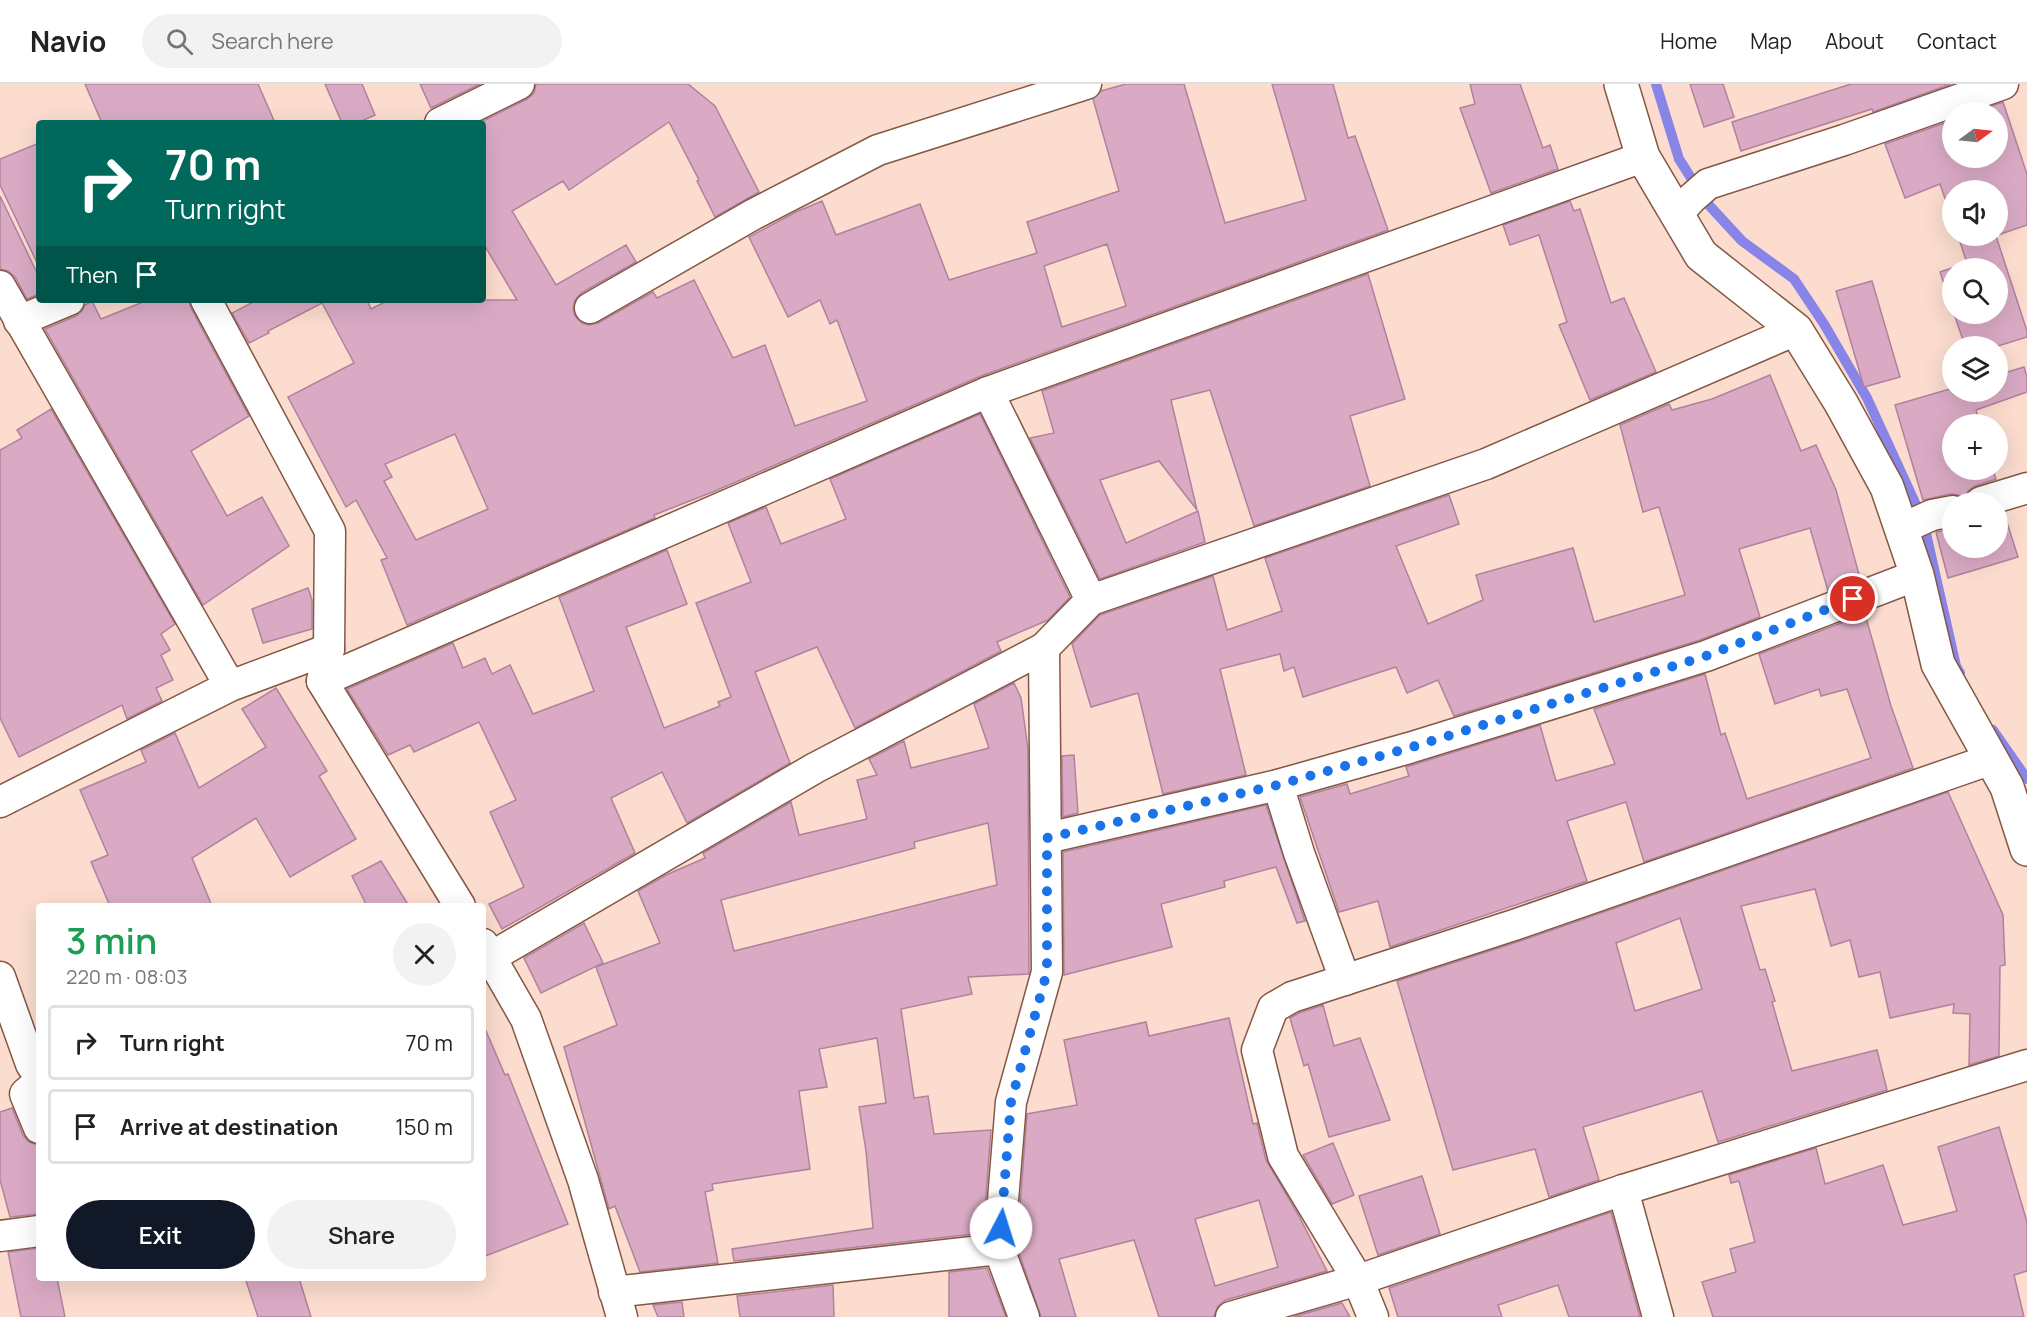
<!DOCTYPE html>
<meta charset="utf-8">
<style>
body{margin:0;font-family:Manrope,sans-serif;background:#f2f2f2;color:#222;height:100vh;display:flex;flex-direction:column;font-size:22px;white-space:nowrap}
*{box-sizing:border-box;margin:0}
p{font-size:20px;color:#767676}
.icon{flex:none;width:33px;height:33px;fill:none;stroke:currentColor;stroke-width:2;stroke-linecap:round;stroke-linejoin:round}
.map{position:relative;flex:1;overflow:hidden}
.drawer{position:absolute;left:36px;top:819px;width:450px;height:378px;display:flex;flex-direction:column;background:#fff;border-radius:6px;box-shadow:0 6px 24px #0002}
.drawer>*{flex:none}
.hud{position:absolute;left:36px;top:36px;width:450px;height:183px;border-radius:6px;box-shadow:0 6px 24px #0002;background:#00695c;color:#fff;overflow:hidden}
.needle{width:39px;rotate:75deg}
.controls{position:absolute;left:1942px;top:18px;display:grid;gap:12px}
.controls a{display:grid;place-items:center;width:66px;height:66px;border-radius:50%;background:#fff;box-shadow:0 6px 24px #0002;font-size:30px}
.pin{position:absolute;display:grid;place-items:center;width:51px;height:51px;color:#fff;margin:-26px;border:3px solid #fff;border-radius:50%;box-shadow:0 2px 6px #0007}
.me{position:absolute;width:66px;margin:-33px;rotate:5deg;stroke-linejoin:round;filter:drop-shadow(0 0 4px #0008)}
.turn{display:flex;align-items:center;gap:21px;height:126px;padding:0 30px;font-size:27px}
.turn .icon{width:78px;height:78px;stroke-width:2.5}
.turn b{display:block;font-size:42px;line-height:51px}
.then{display:flex;align-items:center;height:57px;padding:0 30px;background:#0003;gap:12px;font-size:22px}
.round{display:grid;place-items:center;flex:none;width:63px;height:63px;border-radius:32px;background:#f2f2f2}
.overview{display:flex;align-items:center;justify-content:space-between;height:102px;padding:0 30px}
h1{font-size:36px;font-weight:600;line-height:45px;color:#1e9e55}
.button{display:flex;gap:12px;margin-top:auto;padding:12px 30px}
.button a{flex:1;height:69px;border-radius:36px;background:#111827;color:#fff;font-size:24px;font-weight:600;line-height:69px;text-align:center}
.button a+a{background:#f2f2f2;color:#222}
ul{padding:0;list-style:none}
li{display:flex;align-items:center;gap:18px;height:75px;margin:0 12px 9px;padding:0 18px;border:3px solid #e0e0e0;border-radius:6px}
li div{flex:1}
li b{display:block;font-size:22px}
li em{font-style:normal}
header{display:flex;align-items:center;gap:36px;box-sizing:border-box;height:84px;padding:0 30px;background:#fff;border-bottom:2px solid #e0e0e0}
header strong{font-size:28px}
nav{display:flex;gap:33px;margin-inline-start:auto;font-size:21px}
.search{width:420px;height:54px;background:#f2f2f2;display:flex;align-items:center;gap:15px;box-sizing:border-box;padding:0 21px;border-radius:33px;color:#767676;font-size:22px}
.map>svg:first-child{display:block}
.lines{fill:none;stroke-linecap:round;stroke-linejoin:round}
.stream{stroke:#8984e8;stroke-width:10}
.building{fill:#daaac5;stroke:#b0829c;stroke-width:1.5;fill-rule:evenodd}
.minor-casing{stroke:#845844;stroke-width:33}
.tertiary-casing{stroke:#845844;stroke-width:36}
.minor{stroke:#fff;stroke-width:30}
.tertiary{stroke:#fff;stroke-width:33}
.route{stroke:#1a73e8;stroke-width:10;stroke-dasharray:0 18}
</style>
<header>
<strong>Navio</strong>
<div class="search"><svg class="icon" aria-label="search" viewBox="0 0 24 24"><circle cx="10" cy="10" r="6"/><path d="M15 15l6 6"/></svg>Search here</div>
<nav><a>Home</a><a>Map</a><a>About</a><a>Contact</a></nav>
</header>
<div class="map">
<svg width="2027" height="1233" viewBox="0 0 2027 1233">
<rect width="100%" height="100%" fill="#fbdcce"/>
<g class="lines">
<g class="stream">
<polyline points="1656,0 1679,75 1707,119 1742,157 1794,195 1824,240 1867,314 1923,436 1956,582 1960,589"/>
<polyline points="1993,646 2027,695"/>
</g>
</g>
<g class="building">
<polygon points="85,0 258,0 275,39 102,39"/>
<polygon points="325,0 362,0 375,31 357,39 342,39"/>
<polygon points="420,0 480,0 431,24"/>
<path d="M536,0H688L715,22L759,108L715,133L697,97L699,96L669,38L569,106L563,97L512,127L556,201L626,161L636,178L581,209L575,216L573,225L575,232L582,239L589,241L598,239L653,208L657,214L694,196L733,274L765,261L795,342L867,317L837,236L830,240L820,216L788,233L749,153L796,128L822,117L836,151L920,120L949,196L1037,169L1027,138L1119,107L1093,15L1101,7L1126,0H1184L1225,139L1306,116L1272,0H1333L1348,54L1355,52L1388,146L981,292L715,407L654,431L655,434L407,541L381,476L387,474L356,416L346,423L288,313L354,279L322,219L268,247L269,249L249,259L232,229L257,216H367L371,225L389,216H517L483,159V39H479L527,15L534,9ZM1107,160L1126,222L1062,243L1044,182ZM455,350L488,425L416,456L384,397L392,393L385,380Z"/>
<polygon points="1470,0 1520,0 1543,64 1550,61 1558,85 1491,109 1460,24 1475,20"/>
<polygon points="1690,0 1723,0 1734,33 1704,43"/>
<polygon points="1851,0 1951,0 1873,28 1872,25 1741,67 1732,38"/>
<polygon points="2003,18 2027,90 2027,141 1998,151 1998,106 1953,106 1953,138 1940,100 1905,114 1885,60 1953,36 1953,74 1998,74 1998,28 1974,28"/>
<polygon points="39,59 39,183 0,101 0,75"/>
<polygon points="0,112 39,193 39,210 27,215 15,193 8,187 0,185"/>
<polygon points="1570,117 1574,127 1580,125 1611,219 1624,214 1656,288 1590,316 1559,241 1567,238 1539,151 1510,161 1503,141"/>
<polygon points="1958,152 1996,152 2027,247 2027,253 1998,262 1965,262 1954,230 1998,230 1998,184 1953,184 1953,227 1940,188 1967,179"/>
<polygon points="1368,190 1405,315 1350,332 1370,402 1254,442 1210,306 1171,316 1197,426 1159,377 1100,396 1126,459 1198,427 1205,458 1100,495 1030,354 1054,349 1042,307"/>
<polygon points="1872,197 1900,293 1864,303 1836,207"/>
<polygon points="148,216 189,216 191,224 249,332 191,367 227,432 262,413 289,462 203,521 45,245 76,232 82,227 85,221 92,217 101,235"/>
<polygon points="2024,283 2027,293 2027,308 1976,326 1980,340 1953,340 1953,386 1993,386 1996,395 1975,402 1968,407 1964,414 1958,411 1950,410 1923,416 1895,321 1953,304 1953,308 1998,308 1998,291"/>
<polygon points="1770,291 1801,367 1816,361 1836,406 1860,494 1828,507 1810,444 1739,465 1760,533 1700,556 1454,632 1438,596 1407,609 1396,583 1303,613 1294,583 1284,587 1280,570 1220,585 1246,691 1163,710 1138,609 1091,623 1072,560 1100,531 1213,492 1227,546 1282,527 1265,474 1449,411 1459,440 1396,462 1428,540 1483,516 1476,491 1573,464 1594,538 1685,511 1659,423 1643,428 1620,341 1669,320 1672,326 1712,315"/>
<polygon points="51,325 175,540 161,550 170,566 161,571 173,596 156,604 162,617 127,635 122,621 19,673 0,634 0,366 22,354 17,346"/>
<polygon points="980,330 1070,513 1048,536 997,558 1001,567 855,644 817,563 755,588 790,679 687,739 662,688 611,714 635,769 502,845 489,820 524,803 490,728 516,716 479,638 414,668 410,661 388,671 347,605 453,559 463,584 485,574 492,590 510,581 533,630 594,607 559,513 667,466 687,520 626,543 664,644 720,622 718,618 731,613 696,519 751,498 728,439 766,423 781,460 846,435 830,395"/>
<polygon points="2004,429 2018,473 1948,494 1936,448 1953,445 1953,464 1998,464 1998,431"/>
<polygon points="308,504 312,516 312,545 263,559 252,525"/>
<polygon points="1865,530 1891,622 1913,684 1644,778 1626,718 1567,737 1587,797 1390,863 1378,817 1339,828 1300,713 1347,700 1350,710 1409,692 1406,683 1540,641 1556,697 1615,680 1594,625 1705,590 1721,651 1725,649 1747,715 1871,674 1847,605 1821,612 1819,605 1775,620 1759,570"/>
<path d="M1014,599L1021,614L1028,665L1029,890L968,893L972,910L901,925L914,1014L928,1012L934,1050L991,1046L983,1149L734,1177L732,1165L873,1144L866,1067L859,1023L886,1019L877,954L819,965L827,1003L799,1007L810,1085L712,1100L713,1106L705,1108L718,1179L640,1188L615,1122L609,1125L564,963L617,941L596,883L660,859L638,807L666,791L705,774L703,769L791,718L799,751L867,735L857,696L877,691L869,675L904,657L911,684L989,664L974,620ZM988,739L997,801L734,867L721,816L915,764L914,758Z"/>
<polygon points="276,604 327,687 319,692 356,755 290,793 256,734 192,774 212,822 110,822 91,778 108,771 80,706 146,678 141,666 175,649 199,704 266,663 242,625"/>
<polygon points="1074,671 1078,729 1063,733 1062,672"/>
<path d="M1948,708L2003,831L2005,881L2000,882L1999,972L1969,981L1970,930L1953,929L1954,920L1890,934L1880,888L1859,893L1850,856L1831,862L1815,805L1741,822L1760,886L1765,885L1775,917L1772,918L1792,987L1877,966L1887,1006L1718,1058L1702,1007L1583,1043L1599,1096L1549,1113L1535,1065L1453,1086L1397,897L1520,857ZM1680,834L1702,905L1635,927L1616,859Z"/>
<polygon points="1266,721 1305,837 1297,839 1276,783 1224,797 1225,803 1161,820 1172,863 1064,891 1063,768"/>
<polygon points="381,777 409,822 367,822 352,792"/>
<polygon points="584,839 603,879 541,909 524,874"/>
<polygon points="1323,921 1334,962 1360,954 1390,1036 1329,1053 1308,980 1304,982 1290,934 1299,929"/>
<path d="M1229,934L1253,1040L1257,1039L1266,1076L1299,1132L1327,1187L1226,1216L1218,1222L1214,1233H1159L1134,1156L1059,1175L1076,1233H1041L1017,1163L1027,1030L1077,1021L1064,956L1146,938L1149,952ZM1259,1116L1278,1183L1215,1202L1195,1135Z"/>
<polygon points="483,940 505,991 508,990 568,1140 483,1173"/>
<polygon points="12,1024 23,1051 29,1058 39,1061 39,1130 10,1133 0,1096 0,1028"/>
<polygon points="1999,1043 2027,1138 2027,1187 2014,1191 2024,1233 1713,1233 1702,1198 1736,1188 1730,1165 1755,1158 1739,1097 1731,1099 1729,1091 1816,1064 1825,1100 1883,1081 1903,1141 1957,1127 1938,1063"/>
<polygon points="1333,1059 1354,1111 1332,1120 1303,1071"/>
<polygon points="1422,1092 1440,1150 1378,1171 1359,1112"/>
<polygon points="1611,1128 1640,1233 1569,1233 1558,1201 1498,1221 1502,1233 1398,1233 1389,1204"/>
<polygon points="39,1164 39,1194 57,1194 65,1233 21,1233 8,1168"/>
<polygon points="987,1184 1006,1233 949,1233 949,1188"/>
<polygon points="245,1194 299,1194 311,1233 258,1233"/>
<polygon points="833,1201 834,1233 740,1233 737,1212"/>
<polygon points="682,1218 684,1233 658,1233 653,1221"/>
<polygon points="1342,1219 1350,1233 1293,1233"/>
</g>
<g class="lines">
<g class="minor-casing">
<g id="minor">
<polyline points="440,39 519,0"/>
<polyline points="1678,129 1692,114 1708,100 1844,56 2003,0"/>
<polyline points="0,202 230,602"/>
<polyline points="206,216 330,447 329,565"/>
<polyline points="590,224 754,130 878,66 1086,0"/>
<polyline points="19,237 69,216"/>
<polyline points="988,308 1091,516"/>
<polyline points="1981,418 2027,404"/>
<polyline points="1901,445 1932,431 1953,427"/>
<polyline points="322,597 988,308 1643,73"/>
<polyline points="1278,701 1299,769 1345,896"/>
<polyline points="0,718 230,602 329,565 322,597 460,822"/>
<polyline points="1047,754 1278,701 1409,664 1706,572 1917,491"/>
<polyline points="483,860 526,935 583,1096 622,1233"/>
<polyline points="491,873 815,684 1044,564 1091,516 1486,380 1796,246"/>
<polyline points="0,893 31,980 39,992"/>
<polyline points="39,998 25,1010 39,1044"/>
<polyline points="1623,1106 1658,1233"/>
<polyline points="0,1152 39,1147"/>
<polyline points="614,1208 999,1165"/>
<polyline points="1024,1233 999,1165 1011,1018 1047,888 1044,564"/>
<polyline points="1231,1233 1358,1196 1623,1106 2027,981"/>
<polyline points="1373,1233 1358,1196 1283,1072 1257,966 1273,924 1292,913 1514,841 1992,675"/>
</g>
</g>
<g class="tertiary-casing">
<polyline id="tertiary" points="1621,0 1643,73 1701,171 1796,246 1841,319 1887,403 1917,491 1938,580 2007,703 2027,765"/>
</g>
<use href="#minor" class="minor"/>
<use href="#tertiary" class="tertiary"/>
</g>
<g class="lines">
<polyline class="route" points="1001,1144 1011,1018 1047,888 1047,754 1278,701 1409,664 1706,572 1853,515"/>
</g>
</svg>
<div class="controls">
<a><svg class="needle" viewBox="-14 -14 28 28"><path d="M0-13l5 13h-10z" fill="#e53935"/><path d="M0 13l5-13h-10z" fill="#767676"/></svg></a>
<a><svg class="icon" aria-label="sound" viewBox="0 0 24 24"><path d="M4 9h4l5-4v14l-5-4H4zM17 9q2 3 0 6"/></svg></a>
<a><svg class="icon" aria-label="search" viewBox="0 0 24 24"><circle cx="10" cy="10" r="6"/><path d="M15 15l6 6"/></svg></a>
<a><svg class="icon" aria-label="layers" viewBox="0 0 24 24"><path d="M12 4l9 5-9 5-9-5zM3 14l9 5 9-5"/></svg></a>
<a>+</a>
<a>−</a>
</div>
<div class="pin" style="left:1853px;top:515px;background:#d93025"><svg class="icon" aria-label="arrive" viewBox="0 0 24 24"><path d="M6 21V4h12l-3 4 3 4H6"/></svg></div>
<svg class="me" style="left:1001px;top:1144px" viewBox="-20 -20 40 40"><circle r="19" fill="#fff"/><path d="M0-13L10 11 0 6-10 11z" fill="#1a73e8"/></svg>
<div class="hud">
<div class="turn"><svg class="icon" aria-label="right" viewBox="0 0 24 24"><path d="M7 20v-9h11M14 6l5 5-5 5"/></svg><div><b>70 m</b>Turn right</div></div>
<div class="then">Then<svg class="icon" aria-label="arrive" viewBox="0 0 24 24"><path d="M6 21V4h12l-3 4 3 4H6"/></svg></div>
</div>
<section class="drawer">
<div class="overview"><div><h1>3 min</h1><p>220 m · 08:03</p></div><a class="round"><svg class="icon" aria-label="close" viewBox="0 0 24 24"><path d="M6 6l12 12M18 6L6 18"/></svg></a></div>
<ul>
<li><svg class="icon" aria-label="right" viewBox="0 0 24 24"><path d="M7 20v-9h11M14 6l5 5-5 5"/></svg><div><b>Turn right</b></div><em>70 m</em></li>
<li><svg class="icon" aria-label="arrive" viewBox="0 0 24 24"><path d="M6 21V4h12l-3 4 3 4H6"/></svg><div><b>Arrive at destination</b></div><em>150 m</em></li>
</ul>
<div class="button"><a>Exit</a><a>Share</a></div>
</section>
</div>
